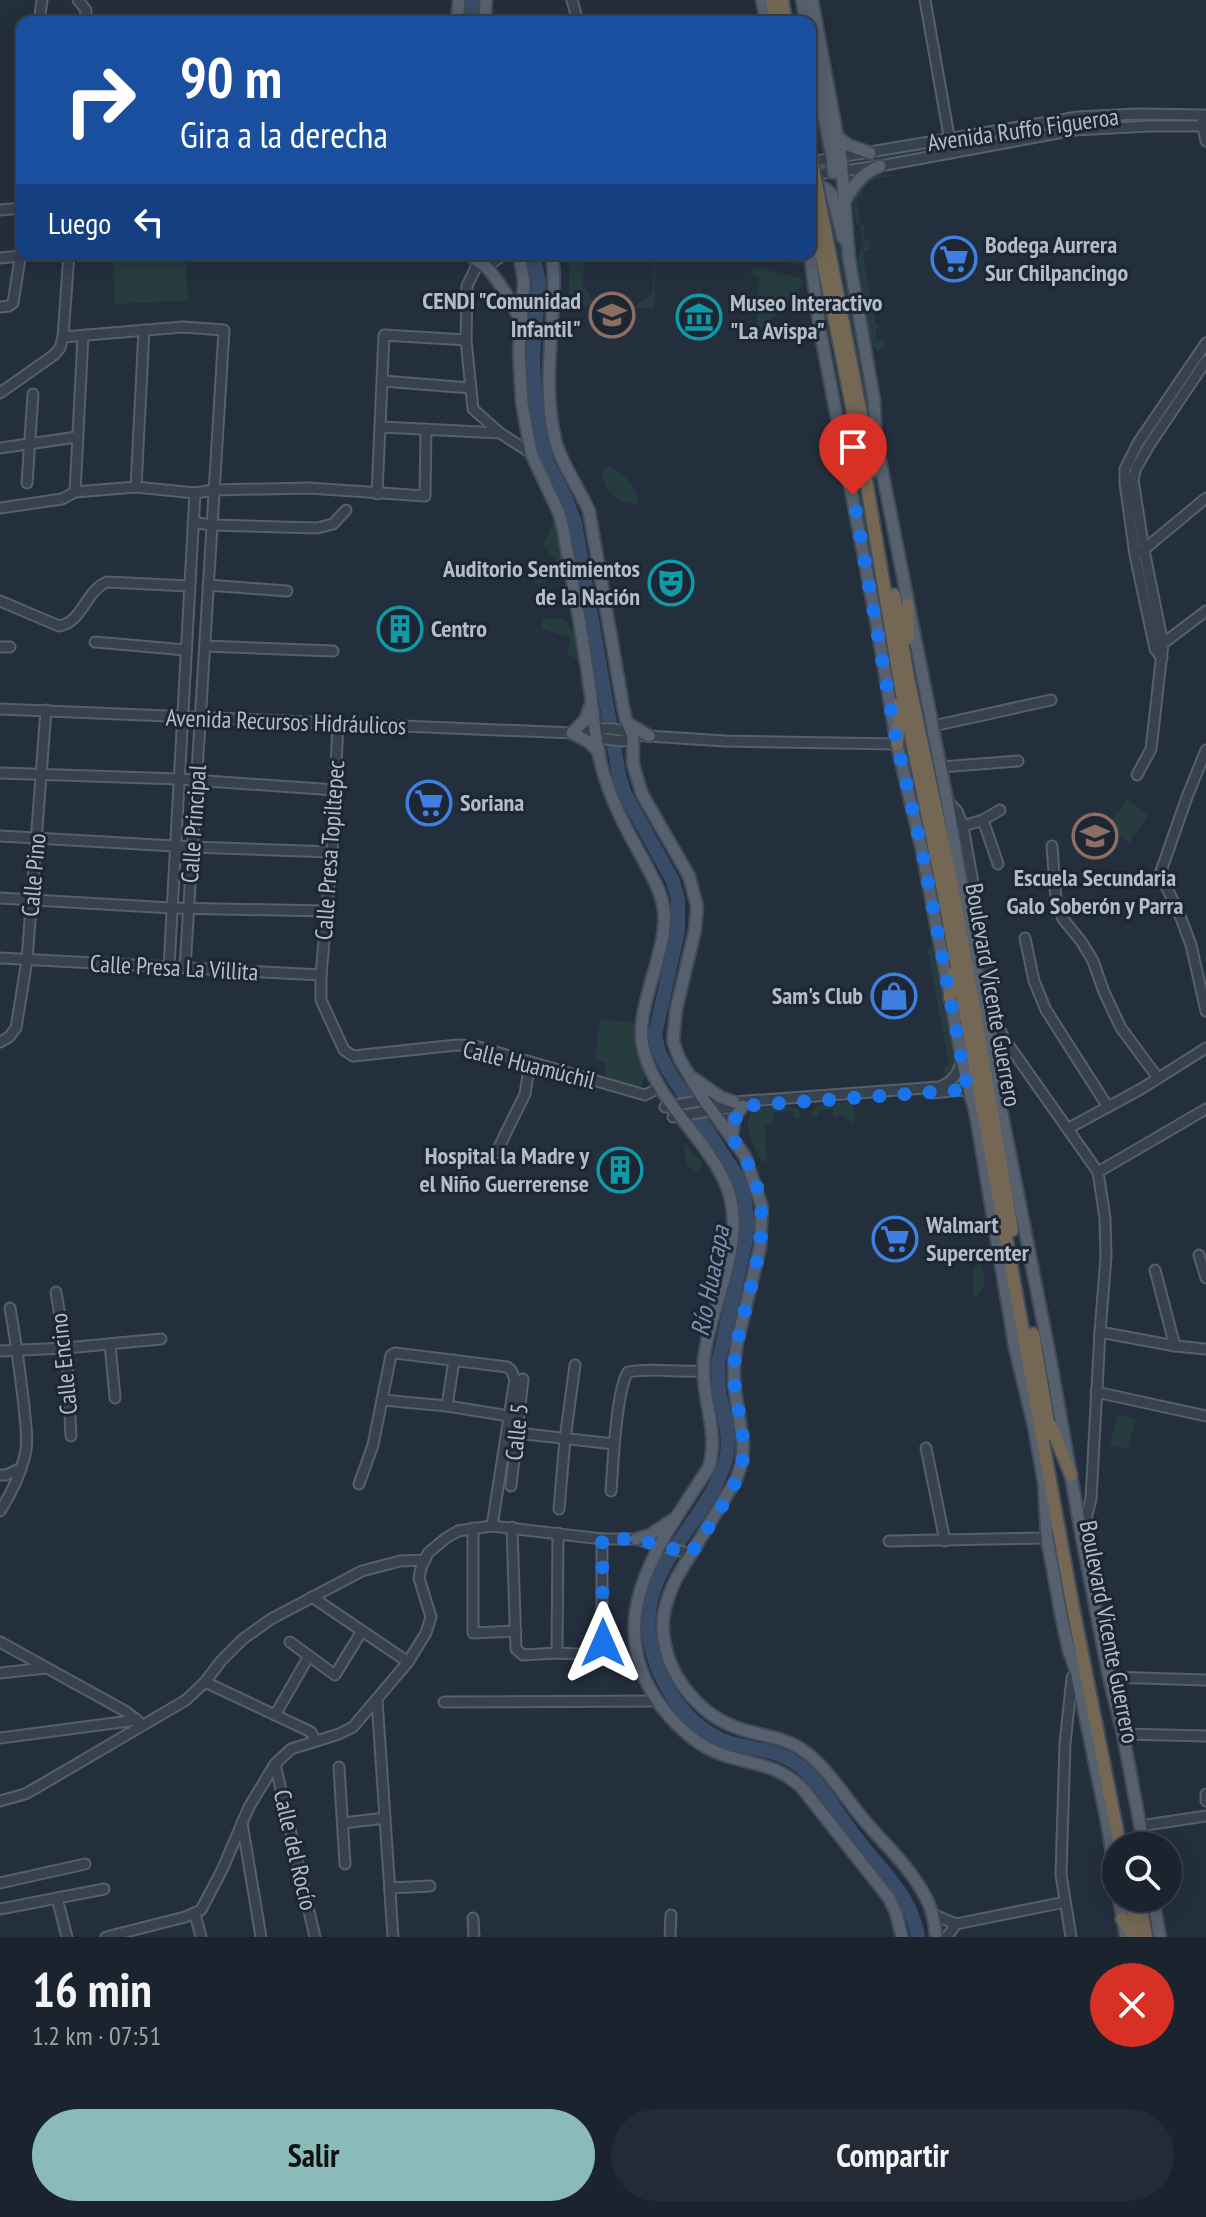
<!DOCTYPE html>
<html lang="es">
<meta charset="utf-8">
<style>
body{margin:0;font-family:"PT Sans Narrow",sans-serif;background:#242b36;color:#f1f3f6;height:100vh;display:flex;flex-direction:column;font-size:30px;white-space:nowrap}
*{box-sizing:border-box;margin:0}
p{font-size:26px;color:#a0a4aa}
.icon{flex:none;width:44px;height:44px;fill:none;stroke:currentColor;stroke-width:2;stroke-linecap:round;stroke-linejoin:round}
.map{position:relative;height:1937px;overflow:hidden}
.sheet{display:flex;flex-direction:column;background:#1b232e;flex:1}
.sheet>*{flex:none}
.guide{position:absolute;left:16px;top:16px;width:800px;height:244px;border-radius:16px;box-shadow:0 4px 20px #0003,0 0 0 2px #39404a;background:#1a4fa0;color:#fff;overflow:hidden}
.tools{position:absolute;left:1102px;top:1832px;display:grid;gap:16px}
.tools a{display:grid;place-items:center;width:80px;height:80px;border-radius:50%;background:#1b232e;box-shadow:0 4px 20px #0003,0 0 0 2px #39404a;font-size:40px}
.pin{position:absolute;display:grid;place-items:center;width:68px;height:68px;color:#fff;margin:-82px -34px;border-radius:50% 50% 50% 0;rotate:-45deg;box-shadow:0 0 8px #0007}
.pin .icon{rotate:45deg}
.me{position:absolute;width:88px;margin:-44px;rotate:0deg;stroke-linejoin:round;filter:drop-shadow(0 0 6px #0008)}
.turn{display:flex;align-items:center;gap:28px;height:168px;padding:0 32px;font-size:36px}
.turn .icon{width:104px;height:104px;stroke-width:2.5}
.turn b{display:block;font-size:56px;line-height:68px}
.then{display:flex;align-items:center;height:76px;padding:0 32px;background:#0003;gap:16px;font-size:30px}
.round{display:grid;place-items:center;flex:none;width:84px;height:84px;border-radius:42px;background:#242b36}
.overview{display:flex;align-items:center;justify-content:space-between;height:136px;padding:0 32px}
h1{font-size:48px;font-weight:700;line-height:60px}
.primary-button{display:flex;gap:16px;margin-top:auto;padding:16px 32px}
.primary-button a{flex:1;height:92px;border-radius:48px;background:#8bbbb9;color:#111;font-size:32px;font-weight:700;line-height:92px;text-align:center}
.primary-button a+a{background:#242b36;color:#f1f3f6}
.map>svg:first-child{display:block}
.green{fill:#263c3f}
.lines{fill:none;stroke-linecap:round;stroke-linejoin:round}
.river{stroke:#394c67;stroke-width:14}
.minor-casing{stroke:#565f6c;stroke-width:13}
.major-casing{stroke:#414a57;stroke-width:15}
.highway-casing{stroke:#434c59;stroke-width:16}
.minor{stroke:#38414e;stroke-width:9}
.major{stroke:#56606e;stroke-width:11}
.highway{stroke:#746855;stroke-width:12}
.highway-bridge-casing{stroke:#434c59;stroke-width:16;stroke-linecap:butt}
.highway-bridge{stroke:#746855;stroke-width:12}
.route{stroke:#1a73e8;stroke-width:14;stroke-dasharray:0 25.2}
.labels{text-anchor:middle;stroke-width:6;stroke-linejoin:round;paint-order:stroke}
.street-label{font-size:24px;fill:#b4bcc9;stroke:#1d2633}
.poi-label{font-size:24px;font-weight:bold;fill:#b4bcc9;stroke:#1d2633;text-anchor:start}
.water-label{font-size:26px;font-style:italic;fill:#7c92b1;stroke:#1d2633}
</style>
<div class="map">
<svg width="1206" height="1937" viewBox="0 0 1206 1937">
<rect width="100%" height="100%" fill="#242f3e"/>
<g class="green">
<polygon points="810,80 824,150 819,151 810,99"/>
<polygon points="1163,118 1163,123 1066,128 1065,122"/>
<polygon points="1056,124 1057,131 968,146 967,138"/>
<polygon points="945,143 946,151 862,165 860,157"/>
<path d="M882,174L896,175C879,179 865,178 861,198L856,200L860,225H866L863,231L864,241L870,240V249L863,252L874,317L877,318L875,319V323L879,324V328L876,329V341L883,339L885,346L878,352L871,343L864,301L858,258L863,246L860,228L855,219L853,200L861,184Z"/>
<polygon points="832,221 841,243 872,413 869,414"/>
<polygon points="112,254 186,254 188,301 115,304"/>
<polygon points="569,254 590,254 589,257 584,258 583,286 597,306 569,304"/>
<polygon points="647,254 656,254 654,308 633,308 652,293 655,261 647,258"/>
<polygon points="761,254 803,254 803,263 796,265"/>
<polygon points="753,266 800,278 804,283 765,327 756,328 759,277 750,275"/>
<path d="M607,466C624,472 637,485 638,503C619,508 600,487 602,469Z"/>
<path d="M553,524L557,525C561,542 568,559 561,575L535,585L533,578L557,563L543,544Z"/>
<polygon points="543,618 564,619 576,634 580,660 567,655 571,638 541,629"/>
<polygon points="1127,799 1148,815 1129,843 1107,827"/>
<polygon points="927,947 932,947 954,1059 954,1067 950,1074 945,1076 943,1067 949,1064"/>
<polygon points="600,1019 635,1023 637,1056 645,1076 641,1087 616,1082 605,1076 605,1063 595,1060"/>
<polygon points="853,1102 855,1124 842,1116 833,1117 833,1109 818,1110 818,1117 815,1117 812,1114 813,1110 821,1104"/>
<path d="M792,1106L799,1110L800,1118L794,1119L793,1111L773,1112L774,1122L765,1127L767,1163L759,1158C752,1142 740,1122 755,1108Z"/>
<path d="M684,1143L701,1161V1169L697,1171C682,1167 687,1155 684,1143Z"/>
<path d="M981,1263C986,1277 987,1288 974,1298L973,1269Z"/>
<polygon points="1118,1414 1136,1419 1128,1449 1110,1445"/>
</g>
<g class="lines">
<g class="river">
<polyline points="472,22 473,0"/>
<path d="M533,254L539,282L533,357L534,381L541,439L547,462L566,499L575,523L619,775L625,794L673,881L678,899V931L655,1035L659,1052L668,1070L737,1176L744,1196L747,1217V1235L718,1364C719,1372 718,1380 719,1388C722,1411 732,1437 726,1460C706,1524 637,1568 650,1641C658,1683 686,1727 728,1742C749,1749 773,1749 792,1761C817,1775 836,1812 854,1835C872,1859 895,1881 909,1908C913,1917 916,1927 918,1937"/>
</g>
<g class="minor-casing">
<g id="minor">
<polyline points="78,0 86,10 85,22"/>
<polyline points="572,0 578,22"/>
<polyline points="925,0 952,153"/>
<polyline points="39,22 42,0"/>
<polyline points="1202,122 1206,141"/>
<polyline points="810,162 1078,117 1137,114 1206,115"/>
<polyline points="810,175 880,166 1075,130 1149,126 1206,126"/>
<polyline points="0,210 22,208"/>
<polyline points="0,258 21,256"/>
<polyline points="478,263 467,286 466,340 473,409 500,433 531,453"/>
<polyline points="486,267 505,254"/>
<polyline points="0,307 9,306 13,303 22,246"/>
<polyline points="63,337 183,327 224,330 185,968"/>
<polyline points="383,381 470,388"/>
<polyline points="0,393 54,355 60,348 63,337 69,254"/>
<polyline points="381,427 500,433"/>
<polyline points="0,448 77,437"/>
<polyline points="27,483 33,394"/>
<polyline points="136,487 144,330"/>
<polyline points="75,492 83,336"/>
<polyline points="377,494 384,335 466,340"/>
<polyline points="0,508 62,499 75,492 136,487 195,493 213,490 309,488 425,496 426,429"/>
<polyline points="193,522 211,525 317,528 333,524 346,510"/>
<polyline points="1141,552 1206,498"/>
<polyline points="208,585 287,591"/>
<path d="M0,601L59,626C82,623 86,590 107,582L189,586"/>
<polyline points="95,642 186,650"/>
<polyline points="1161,645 1206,611"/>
<polyline points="205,646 333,651"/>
<polyline points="0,647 10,647"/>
<polyline points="1162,658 1155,649 1135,555 1125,483 1125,469 1138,443 1206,343"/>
<path d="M0,709L572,733C593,730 614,724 633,735L725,741L897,744"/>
<polyline points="338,724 332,852 321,975 321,1000 344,1050 353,1056 457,1045 475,1046 645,1095 655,1090"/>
<polyline points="933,726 1051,700"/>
<polyline points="590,737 623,741 633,735"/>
<polyline points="1206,750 1187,797 1160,874 1179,913 1191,945 1206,1011"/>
<polyline points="941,767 1018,761"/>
<polyline points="0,773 179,779 335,790"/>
<polyline points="1137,775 1151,749 1163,644 1144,550 1133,480 1136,468 1150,444 1206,361"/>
<polyline points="947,800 957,811 963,826 998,1026 1005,1040 1098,1172 1105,1218 1106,1257 1100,1332 1091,1499 1082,1535"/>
<polyline points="983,820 998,864"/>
<polyline points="963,826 983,820 1000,810"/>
<polyline points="0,836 192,847 332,852"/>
<polyline points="1052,846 1056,900 1063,919 1081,941 1093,961 1104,992 1121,1028 1158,1078"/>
<polyline points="0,898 171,908 326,911"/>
<polyline points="1025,938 1034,981 1046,1010 1108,1107"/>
<polyline points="0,958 321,975"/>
<polyline points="169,967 195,493"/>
<polyline points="0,1042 9,1037 16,1028 27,960 46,710"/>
<polyline points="932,1093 961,1090 968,1092"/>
<path d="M665,1107L704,1100L734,1102L939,1087C953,1082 958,1074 962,1060"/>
<polyline points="673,1117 738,1106"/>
<polyline points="1069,1128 1141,1089 1206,1048"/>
<polyline points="496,1153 525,1094 530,1063"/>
<polyline points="1098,1172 1206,1109"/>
<polyline points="1199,1255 1206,1278"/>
<polyline points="1155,1270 1175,1346"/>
<polyline points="56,1292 67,1358 71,1436"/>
<polyline points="1100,1332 1175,1346 1206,1349"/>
<polyline points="110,1344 115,1398"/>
<polyline points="0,1351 66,1348 161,1339"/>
<polyline points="1096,1392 1206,1416"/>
<polyline points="382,1400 447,1406 509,1416"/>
<polyline points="447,1406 454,1360"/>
<polyline points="517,1433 614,1444"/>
<polyline points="926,1448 945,1541"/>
<polyline points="0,1475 6,1475 19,1469"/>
<polyline points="359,1484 373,1445 391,1355 395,1353 507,1367 511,1370 515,1379 492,1526"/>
<polyline points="511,1486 523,1379"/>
<path d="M611,1491C613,1465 616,1391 628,1372C652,1367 679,1373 704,1371"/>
<polyline points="559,1509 565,1439 575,1365"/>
<path d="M0,1511C11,1494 20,1476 25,1455C29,1439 25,1422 24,1406C20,1373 16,1340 10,1308"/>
<polyline points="512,1527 516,1649 523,1655 557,1653 597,1655 602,1651 602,1539"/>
<polyline points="473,1528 473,1633 516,1631"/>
<polyline points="889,1541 1047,1538"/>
<polyline points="312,1597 408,1662"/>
<polyline points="0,1642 125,1711 137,1720"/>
<polyline points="290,1642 335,1675 362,1631"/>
<polyline points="557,1653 558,1533"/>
<polyline points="0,1673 46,1668"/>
<polyline points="1109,1677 1206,1680"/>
<polyline points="205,1682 311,1732 315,1740"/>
<polyline points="377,1700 393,1937"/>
<polyline points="444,1702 657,1701"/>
<polyline points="275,1715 309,1656"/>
<polyline points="1123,1734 1206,1736"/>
<polyline points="0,1738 137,1720 139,1722"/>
<polyline points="275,1764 315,1937"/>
<polyline points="339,1767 345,1864"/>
<polyline points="1206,1794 1206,1801"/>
<polyline points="0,1801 25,1794 41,1785 186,1700 205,1682 221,1661 243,1639 271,1619 362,1571 400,1561 425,1560"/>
<polyline points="242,1823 261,1937"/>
<polyline points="343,1823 385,1818"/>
<polyline points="1140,1826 1206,1816"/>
<polyline points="0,1883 85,1864"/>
<polyline points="390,1888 430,1886"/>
<polyline points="57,1898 67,1937"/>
<polyline points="0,1909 104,1889"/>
<polyline points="195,1914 201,1937"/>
<polyline points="932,1914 956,1924 1065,1902"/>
<polyline points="473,1918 474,1937"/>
<polyline points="106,1937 185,1917 201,1910 222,1870 249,1807 275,1764 291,1749 339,1734 353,1727 408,1662 426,1633 431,1617 419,1578 421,1568 428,1553 446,1538 458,1531 492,1526 602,1539 636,1539 691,1554"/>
<polyline points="670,1937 671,1915"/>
<polyline points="947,1937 956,1924"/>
<polyline points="1071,1937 1061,1875 1065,1744 1072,1678 1076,1671"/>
</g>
</g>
<g class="major-casing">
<g id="major">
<polyline points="762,0 766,22"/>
<polyline points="802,0 806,22"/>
<polyline points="812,0 841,157 849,258 874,400 876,440 947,800 976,970 1001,1109 1049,1352 1082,1538 1109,1677 1123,1734 1144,1846"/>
<polyline points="457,22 459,0"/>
<polyline points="485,22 486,0"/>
<polyline points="810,43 832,158 833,173"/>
<polyline points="837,136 848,145 870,153"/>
<polyline points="810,188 825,188 832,195 843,238"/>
<path d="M845,200C855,184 862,173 880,166"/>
<path d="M469,254C475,260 479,262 485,266C494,273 515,307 519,318"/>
<path d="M519,254L524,282L519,352L522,403L527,431L531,453L559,513L563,528C572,579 582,631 589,683C594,715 595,748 605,778C614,807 629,834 644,861C652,877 662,892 664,911C668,950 637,1003 642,1042C650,1096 707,1137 727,1187C748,1243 710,1304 704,1359C700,1396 720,1431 709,1467C665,1536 603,1611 653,1694C665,1714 684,1734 704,1746C737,1766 773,1758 803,1789L889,1898L896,1913L902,1937"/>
<path d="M551,254C556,276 553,299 552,322C549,361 546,400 555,439C560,462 579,488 589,511L623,706L626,720L633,735V764L642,794L689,876L697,906L695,930L676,1010L673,1041L679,1058L704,1100L745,1156L762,1207L760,1247L737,1343L734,1364V1384L743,1443L742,1462L736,1480L677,1577C669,1593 662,1611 663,1629C665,1672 696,1712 735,1727C758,1736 784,1736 804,1751C827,1767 846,1799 864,1820C885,1845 910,1867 925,1896C932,1908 935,1923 936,1937"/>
<polyline points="810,254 820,330 875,614 897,744 922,850 962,1060 976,1116 1015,1348 1034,1427 1044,1483 1047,1538 1062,1620 1069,1651 1076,1671 1107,1822 1116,1880"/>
<polyline points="590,707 585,720 572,733 589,742 599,752"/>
<polyline points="629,724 649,736"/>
<polyline points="693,1078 720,1097 734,1102"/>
<polyline points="732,1138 734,1118 743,1106"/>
<polyline points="636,1539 650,1535 672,1520"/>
<polyline points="1119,1898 1126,1937"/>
<polyline points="1153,1898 1160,1937"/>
</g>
</g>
<g class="highway-casing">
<g id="highway">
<polyline points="772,0 776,22"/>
<polyline points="782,0 786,22"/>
<polyline points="810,196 863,462 901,688 942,884 1073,1608 1120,1846"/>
<polyline points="821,210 872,471"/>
<polyline points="894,595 908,678 951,881 974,1008 1012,1230"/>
<polyline points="908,638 908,605"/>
<polyline points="897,744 900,703"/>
<polyline points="950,998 953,974"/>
<polyline points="1033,1334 1050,1434"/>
<polyline points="1051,1426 1071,1475"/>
<polyline points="1139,1898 1146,1937"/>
<polyline points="1133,1909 1137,1937"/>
<polyline points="1122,1919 1134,1937"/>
</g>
</g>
<use href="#minor" class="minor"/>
<use href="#major" class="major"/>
<use href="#highway" class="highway"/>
<g class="highway-bridge-casing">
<polyline id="highway-bridge" points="810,152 821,210"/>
</g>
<use href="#highway-bridge" class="highway-bridge"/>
</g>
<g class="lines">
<path class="route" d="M603,1643L602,1539H636L691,1554C706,1529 736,1491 742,1463C748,1431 732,1399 734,1366C735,1350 739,1334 743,1318C760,1249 779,1202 732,1138C734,1125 734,1116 743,1106L961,1090L968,1092L922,850L897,744L853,495"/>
</g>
<defs>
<g id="supermarket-ring" transform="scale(2.3)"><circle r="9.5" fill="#1d2633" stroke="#3f7fe0" stroke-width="1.5"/><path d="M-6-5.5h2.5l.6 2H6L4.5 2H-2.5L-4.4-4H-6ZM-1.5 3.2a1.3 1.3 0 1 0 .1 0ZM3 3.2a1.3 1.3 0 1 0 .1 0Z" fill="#3f7fe0"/></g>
<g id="school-ring" transform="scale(2.3)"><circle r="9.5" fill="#1d2633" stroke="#8d6e63" stroke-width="1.5"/><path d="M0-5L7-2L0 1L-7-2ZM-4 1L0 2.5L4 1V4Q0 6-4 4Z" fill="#8d6e63"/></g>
<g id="museum-ring" transform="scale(2.3)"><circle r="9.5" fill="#1d2633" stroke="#0f9aa8" stroke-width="1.5"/><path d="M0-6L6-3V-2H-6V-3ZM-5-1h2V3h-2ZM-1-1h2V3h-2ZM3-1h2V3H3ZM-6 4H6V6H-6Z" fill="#0f9aa8"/></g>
<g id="theatre-ring" transform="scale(2.3)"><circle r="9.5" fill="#1d2633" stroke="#0f9aa8" stroke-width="1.5"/><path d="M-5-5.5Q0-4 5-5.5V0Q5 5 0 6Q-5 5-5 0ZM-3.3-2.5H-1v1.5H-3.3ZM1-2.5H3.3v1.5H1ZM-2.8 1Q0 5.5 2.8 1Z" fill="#0f9aa8"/></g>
<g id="building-ring" transform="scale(2.3)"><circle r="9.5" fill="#1d2633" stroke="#0f9aa8" stroke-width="1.5"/><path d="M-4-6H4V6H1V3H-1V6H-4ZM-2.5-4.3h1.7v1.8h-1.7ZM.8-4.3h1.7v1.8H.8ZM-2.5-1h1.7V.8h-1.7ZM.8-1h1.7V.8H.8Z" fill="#0f9aa8"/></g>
<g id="shop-ring" transform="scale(2.3)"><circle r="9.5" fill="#1d2633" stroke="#3f7fe0" stroke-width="1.5"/><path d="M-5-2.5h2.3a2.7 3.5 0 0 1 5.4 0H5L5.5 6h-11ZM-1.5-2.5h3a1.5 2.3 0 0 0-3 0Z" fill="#3f7fe0"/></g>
</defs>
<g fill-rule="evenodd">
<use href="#supermarket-ring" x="954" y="259"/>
<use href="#school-ring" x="612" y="315"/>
<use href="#museum-ring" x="699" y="317"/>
<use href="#theatre-ring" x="671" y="583"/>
<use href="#building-ring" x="400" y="629"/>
<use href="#supermarket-ring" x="429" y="803"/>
<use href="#school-ring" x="1095" y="836"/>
<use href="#shop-ring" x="894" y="996"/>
<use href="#building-ring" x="620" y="1170"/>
<use href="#supermarket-ring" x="895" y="1239"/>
</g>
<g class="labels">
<g class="street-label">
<text transform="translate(1023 130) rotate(-8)" y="8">Avenida Ruffo Figueroa</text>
<text transform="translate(286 722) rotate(2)" y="8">Avenida Recursos Hidráulicos</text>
<text transform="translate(194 824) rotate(-86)" y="8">Calle Principal</text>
<text transform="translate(330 850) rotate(-86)" y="8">Calle Presa Topiltepec</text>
<text transform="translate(34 875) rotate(-85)" y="8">Calle Pino</text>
<text transform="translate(174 968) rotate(3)" y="8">Calle Presa La Villita</text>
<text transform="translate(993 995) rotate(80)" y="8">Boulevard Vicente Guerrero</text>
<text transform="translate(529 1065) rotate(14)" y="8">Calle Huamúchil</text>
<text transform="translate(64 1364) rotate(-96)" y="8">Calle Encino</text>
<text transform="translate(517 1432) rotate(-84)" y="8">Calle 5</text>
<text transform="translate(1109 1632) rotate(79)" y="8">Boulevard Vicente Guerrero</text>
<text transform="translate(295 1850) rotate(77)" y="8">Calle del Rocío</text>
</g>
<g class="poi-label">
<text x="985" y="253">Bodega Aurrera<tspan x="985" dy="28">Sur Chilpancingo</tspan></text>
<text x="581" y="309" text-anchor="end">CENDI "Comunidad<tspan x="581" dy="28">Infantil"</tspan></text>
<text x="730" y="311">Museo Interactivo<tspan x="730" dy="28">"La Avispa"</tspan></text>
<text x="640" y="577" text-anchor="end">Auditorio Sentimientos<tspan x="640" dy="28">de la Nación</tspan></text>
<text x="431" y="637">Centro</text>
<text x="460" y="811">Soriana</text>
<text x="1095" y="886" text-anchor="middle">Escuela Secundaria<tspan x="1095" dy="28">Galo Soberón y Parra</tspan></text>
<text x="863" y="1004" text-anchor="end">Sam's Club</text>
<text x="589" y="1164" text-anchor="end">Hospital la Madre y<tspan x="589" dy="28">el Niño Guerrerense</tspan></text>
<text x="926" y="1233">Walmart<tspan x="926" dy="28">Supercenter</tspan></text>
</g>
<g class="water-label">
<text transform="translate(710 1281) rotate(-79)" y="9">Río Huacapa</text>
</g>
</g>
</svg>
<div class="tools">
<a><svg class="icon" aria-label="search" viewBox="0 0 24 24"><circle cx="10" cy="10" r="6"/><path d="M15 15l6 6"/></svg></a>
</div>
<div class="pin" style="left:853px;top:495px;background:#d93025"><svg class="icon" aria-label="arrive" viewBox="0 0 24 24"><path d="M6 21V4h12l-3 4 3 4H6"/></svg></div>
<svg class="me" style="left:603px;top:1643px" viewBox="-20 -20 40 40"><path d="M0-17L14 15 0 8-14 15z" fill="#1a73e8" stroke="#fff" stroke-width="4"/></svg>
<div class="guide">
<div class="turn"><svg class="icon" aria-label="right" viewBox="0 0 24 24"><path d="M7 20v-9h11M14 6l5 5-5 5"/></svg><div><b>90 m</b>Gira a la derecha</div></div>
<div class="then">Luego<svg class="icon" aria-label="left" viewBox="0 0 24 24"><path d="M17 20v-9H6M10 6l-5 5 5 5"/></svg></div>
</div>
</div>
<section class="sheet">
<div class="overview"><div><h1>16 min</h1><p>1.2 km · 07:51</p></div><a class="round" style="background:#d93025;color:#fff"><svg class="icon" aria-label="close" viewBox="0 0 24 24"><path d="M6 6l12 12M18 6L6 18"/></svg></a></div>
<div class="primary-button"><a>Salir</a><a>Compartir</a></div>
</section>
